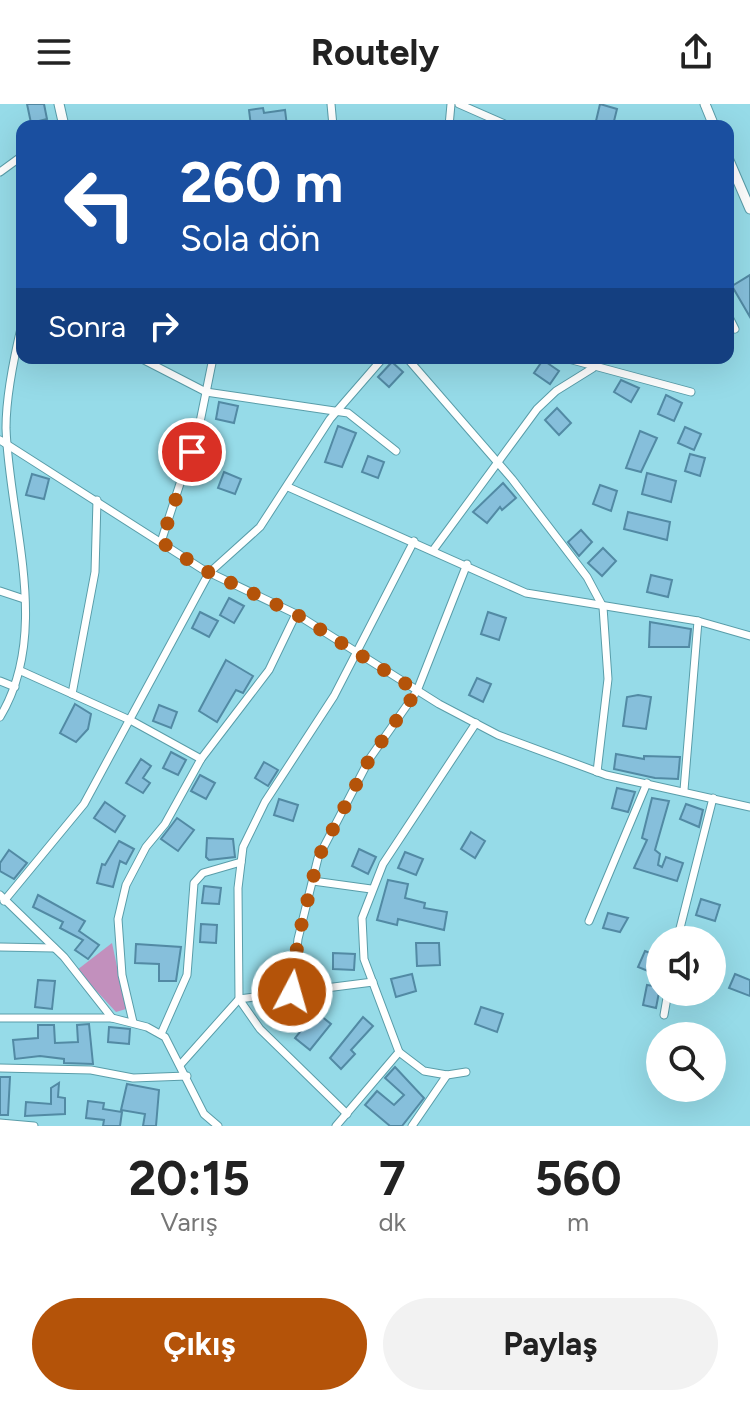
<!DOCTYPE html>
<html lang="tr">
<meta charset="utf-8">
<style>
body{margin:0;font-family:Figtree,sans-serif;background:#f2f2f2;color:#222;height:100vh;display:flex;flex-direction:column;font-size:30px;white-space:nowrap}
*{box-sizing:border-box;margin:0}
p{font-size:26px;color:#767676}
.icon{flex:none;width:44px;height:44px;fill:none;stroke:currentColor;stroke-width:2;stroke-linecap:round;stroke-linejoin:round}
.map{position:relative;height:1022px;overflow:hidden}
.sheet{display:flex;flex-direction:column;background:#fff;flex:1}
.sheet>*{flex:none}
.top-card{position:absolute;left:16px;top:16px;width:718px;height:244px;border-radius:16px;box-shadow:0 8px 32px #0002;background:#1a4fa0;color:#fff;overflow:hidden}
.controls{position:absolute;left:646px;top:822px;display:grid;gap:16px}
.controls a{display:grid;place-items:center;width:80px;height:80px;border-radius:50%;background:#fff;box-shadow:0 8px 32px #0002;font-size:40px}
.pin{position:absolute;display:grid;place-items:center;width:68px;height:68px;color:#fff;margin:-34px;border:4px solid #fff;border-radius:50%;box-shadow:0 2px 8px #0007}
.me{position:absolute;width:88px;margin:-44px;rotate:6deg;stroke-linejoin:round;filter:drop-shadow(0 0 6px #0008)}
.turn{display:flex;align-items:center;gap:28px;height:168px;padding:0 32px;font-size:36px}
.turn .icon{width:104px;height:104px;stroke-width:2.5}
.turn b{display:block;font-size:56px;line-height:68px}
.then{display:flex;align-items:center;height:76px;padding:0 32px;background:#0003;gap:16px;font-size:30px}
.eta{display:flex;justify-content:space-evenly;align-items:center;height:136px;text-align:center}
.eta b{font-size:48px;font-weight:700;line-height:56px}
.primary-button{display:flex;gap:16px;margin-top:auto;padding:16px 32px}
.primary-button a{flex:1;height:92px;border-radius:48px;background:#b45309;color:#fff;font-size:32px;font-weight:700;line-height:92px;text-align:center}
.primary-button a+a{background:#f2f2f2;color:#222}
header{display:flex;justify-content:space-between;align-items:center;height:104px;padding:0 32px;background:#fff;font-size:36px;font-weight:700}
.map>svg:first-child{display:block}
.green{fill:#c290bd}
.building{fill:#86bfdb;stroke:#528aa4;stroke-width:2}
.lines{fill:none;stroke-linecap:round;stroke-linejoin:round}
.street-casing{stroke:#599da9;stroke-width:9}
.secondary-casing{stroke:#599da9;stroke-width:11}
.street{stroke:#fff;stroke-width:7}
.secondary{stroke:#fff;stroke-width:9}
.route{stroke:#b45309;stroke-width:14;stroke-dasharray:0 25.2}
</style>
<header><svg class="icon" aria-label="menu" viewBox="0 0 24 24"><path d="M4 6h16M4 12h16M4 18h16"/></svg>Routely<svg class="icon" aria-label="share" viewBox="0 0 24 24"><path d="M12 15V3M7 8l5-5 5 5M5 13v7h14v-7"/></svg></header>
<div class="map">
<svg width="750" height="1022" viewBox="0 0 750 1022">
<rect width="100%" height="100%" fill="#96dbe8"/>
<polygon class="green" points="112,839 126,905 116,908 77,866"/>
<g class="building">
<polygon points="27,0 44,0 47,15 31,19"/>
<polygon points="600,0 617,5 613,21 596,17"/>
<polygon points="263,4 264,9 285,6 287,22 251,22 249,6"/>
<polygon points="750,171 750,213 732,182"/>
<polygon points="543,256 559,267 550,280 534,269"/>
<polygon points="392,258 403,268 389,283 378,273"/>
<polygon points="621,276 639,284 631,298 614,288"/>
<polygon points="666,291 682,299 674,317 658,310"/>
<polygon points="219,298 238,302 234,319 216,315"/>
<polygon points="557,304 571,319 559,331 545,316"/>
<polygon points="338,322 356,329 342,363 325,358"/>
<polygon points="685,323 701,330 694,346 678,339"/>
<polygon points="640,327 657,334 641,368 626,364"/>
<polygon points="690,350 705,354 700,372 685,367"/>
<polygon points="368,352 384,358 378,374 362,368"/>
<polygon points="224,368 241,375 235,390 218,384"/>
<polygon points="647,369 676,377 671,398 642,390"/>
<polygon points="32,370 49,375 44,395 26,391"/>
<polygon points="503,379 516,394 502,406 500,403 487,419 473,408"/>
<polygon points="600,381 617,387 611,407 593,400"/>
<polygon points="628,408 670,418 667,436 624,425"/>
<polygon points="581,426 592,438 579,452 568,438"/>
<polygon points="603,444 616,457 602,472 588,459"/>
<polygon points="651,471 672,476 668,493 647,488"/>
<polygon points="229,494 244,502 234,519 220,511"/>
<polygon points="200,508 218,517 209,533 192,524"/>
<polygon points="488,508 506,514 499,536 481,530"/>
<polygon points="650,518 691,525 689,543 649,543"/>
<polygon points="226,556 253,572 243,589 236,586 217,618 199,607"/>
<polygon points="477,574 491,580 483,598 469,591"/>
<polygon points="638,591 651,593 646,625 623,622 627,593"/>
<polygon points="75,600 91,610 88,625 76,638 60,629"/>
<polygon points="159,601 177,608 171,624 153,617"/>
<polygon points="171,648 186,656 178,671 163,664"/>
<polygon points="616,650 644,655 644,652 680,653 678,675 655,674 614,665"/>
<polygon points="141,655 151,662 143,674 150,679 143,689 126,679"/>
<polygon points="264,658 278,666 268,682 255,674"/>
<polygon points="200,671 215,679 206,695 191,687"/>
<polygon points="617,684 635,688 628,708 612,704"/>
<polygon points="652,694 669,697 655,746 660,750 658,761 662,763 666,753 683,759 677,777 634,764 647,736 642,734"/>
<polygon points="279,695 298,701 293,717 274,711"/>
<polygon points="105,698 125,712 115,728 94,714"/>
<polygon points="686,700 703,706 699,723 680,715"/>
<polygon points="177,714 194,726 178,747 161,735"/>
<polygon points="471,728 485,737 475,754 461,745"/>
<polygon points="207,734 233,735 235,753 209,756 206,753"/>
<polygon points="119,737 134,745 126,760 120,757 113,783 97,779 102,760 105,761"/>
<polygon points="359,745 376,753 368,770 352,762"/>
<polygon points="9,746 27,759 14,775 0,767 0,759"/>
<polygon points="405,748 423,755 416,771 398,764"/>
<polygon points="388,776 408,780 405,794 425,799 424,804 447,808 444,826 398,815 397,821 377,816"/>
<polygon points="204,782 221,784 219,800 202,799"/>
<polygon points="38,791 85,817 79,827 99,841 88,855 75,846 83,836 60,824 63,818 33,803"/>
<polygon points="701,795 720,801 715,817 696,811"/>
<polygon points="608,809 628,814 620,828 603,824"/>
<polygon points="201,820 217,821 216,839 200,838"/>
<polygon points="416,839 439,839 440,861 417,862"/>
<polygon points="136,840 181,843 176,877 159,877 159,860 135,859"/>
<polygon points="645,847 660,853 658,871 638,863"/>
<polygon points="333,849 355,850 354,866 333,865"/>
<polygon points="412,870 416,887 396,893 391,875"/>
<polygon points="735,870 750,876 750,892 729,884"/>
<polygon points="38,876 55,877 52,905 35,903"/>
<polygon points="647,881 660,883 656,904 643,901"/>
<polygon points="481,903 503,910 497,928 475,920"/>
<polygon points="316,908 331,920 310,946 295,934"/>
<polygon points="363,913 373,922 351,946 355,950 341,965 330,954"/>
<polygon points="89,920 93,960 64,959 64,955 40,952 15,955 13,936 38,934 38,921 54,921 55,939 78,938 77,921"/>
<polygon points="109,923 130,925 129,940 108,938"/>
<polygon points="395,963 424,994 402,1022 390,1022 365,1001 377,987 394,1001 404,991 385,974"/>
<polygon points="0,973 10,973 8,1011 0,1011"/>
<polygon points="59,979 58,993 65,994 65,1010 25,1012 26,998 51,1000 51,984"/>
<polygon points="127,980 159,986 156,1022 143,1022 145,1010 121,1006"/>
<polygon points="88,997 104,999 103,1005 122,1008 120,1022 103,1022 104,1016 86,1014"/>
</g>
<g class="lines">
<g class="street-casing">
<g id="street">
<polyline points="331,0 333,22"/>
<polyline points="459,0 509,22"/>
<polyline points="449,22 451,0"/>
<polyline points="0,68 22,52"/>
<polyline points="728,211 735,225"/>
<polyline points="140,254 206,288 348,309 396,347"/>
<polyline points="407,254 512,375 587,473 603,503 608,575 597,668"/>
<polyline points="565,254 691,288"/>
<polyline points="0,336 202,465 296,510 439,600 498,631 606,671 750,703"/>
<polyline points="288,383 526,489 698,517 750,532"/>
<polyline points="161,438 200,318 213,254"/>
<polyline points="434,445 537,305 556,287 593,264"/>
<polyline points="0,487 24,495"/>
<polyline points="21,567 132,617 201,655"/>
<polyline points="0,577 15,583"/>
<polyline points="72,590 95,468 97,396"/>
<path d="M0,613C52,527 9,417 6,324C6,290 14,253 22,220"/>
<polyline points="684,686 698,517"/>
<polyline points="313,777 371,785"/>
<polyline points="0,791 64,853 112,914 147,923 165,933 204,1010 218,1022"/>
<polyline points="4,797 84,700 209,469 260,423 330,315 383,254"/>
<polyline points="589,817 647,679"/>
<polyline points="677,836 713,694"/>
<polyline points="0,843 54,844"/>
<polyline points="292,888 298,835 318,754 370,654 417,587 467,460"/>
<polyline points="664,911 668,888"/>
<polyline points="0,914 112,914"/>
<polyline points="133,918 122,871 118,815 126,781 146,743 165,720 201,655 269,566 296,510"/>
<polyline points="161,930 187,871 194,779 203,769 241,758"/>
<polyline points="181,960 239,895 373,878"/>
<polyline points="0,964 91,966 133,974 187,972"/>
<polyline points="466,968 447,971 424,967 399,948 364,855 362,814 383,760 476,619"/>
<polyline points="347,1010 260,925 239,895 238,784 243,743 265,698 334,592 414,437"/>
<polyline points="0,1019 34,1022"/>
<polyline points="336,1022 399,948"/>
<polyline points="412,1022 447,971"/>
</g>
</g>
<g class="secondary-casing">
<g id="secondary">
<polyline points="59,0 64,22"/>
<polyline points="705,0 714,22"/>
<polyline points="728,54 750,105"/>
</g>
</g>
<use href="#street" class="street"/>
<use href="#secondary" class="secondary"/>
</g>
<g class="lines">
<polyline class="route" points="192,348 161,438 202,465 296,510 417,587 370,654 318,754 298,835 292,888"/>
</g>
</svg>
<div class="controls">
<a><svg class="icon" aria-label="sound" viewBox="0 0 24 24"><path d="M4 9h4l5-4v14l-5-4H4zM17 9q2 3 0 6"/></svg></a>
<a><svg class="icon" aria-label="search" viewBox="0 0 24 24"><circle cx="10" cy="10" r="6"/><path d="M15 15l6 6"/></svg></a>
</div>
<div class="pin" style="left:192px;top:348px;background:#d93025"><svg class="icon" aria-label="arrive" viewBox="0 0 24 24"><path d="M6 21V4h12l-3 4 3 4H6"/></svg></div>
<svg class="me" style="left:292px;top:888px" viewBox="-20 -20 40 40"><circle r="17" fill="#b45309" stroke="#fff" stroke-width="3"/><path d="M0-11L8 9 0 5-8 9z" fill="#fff"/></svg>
<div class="top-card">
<div class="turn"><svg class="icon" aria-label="left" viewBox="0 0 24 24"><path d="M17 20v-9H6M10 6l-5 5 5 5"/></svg><div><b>260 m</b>Sola dön</div></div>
<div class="then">Sonra<svg class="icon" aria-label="right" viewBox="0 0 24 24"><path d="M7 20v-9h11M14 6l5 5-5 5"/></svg></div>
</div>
</div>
<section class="sheet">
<div class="eta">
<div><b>20:15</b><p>Varış</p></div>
<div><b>7</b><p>dk</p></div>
<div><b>560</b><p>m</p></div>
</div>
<div class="primary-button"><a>Çıkış</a><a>Paylaş</a></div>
</section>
